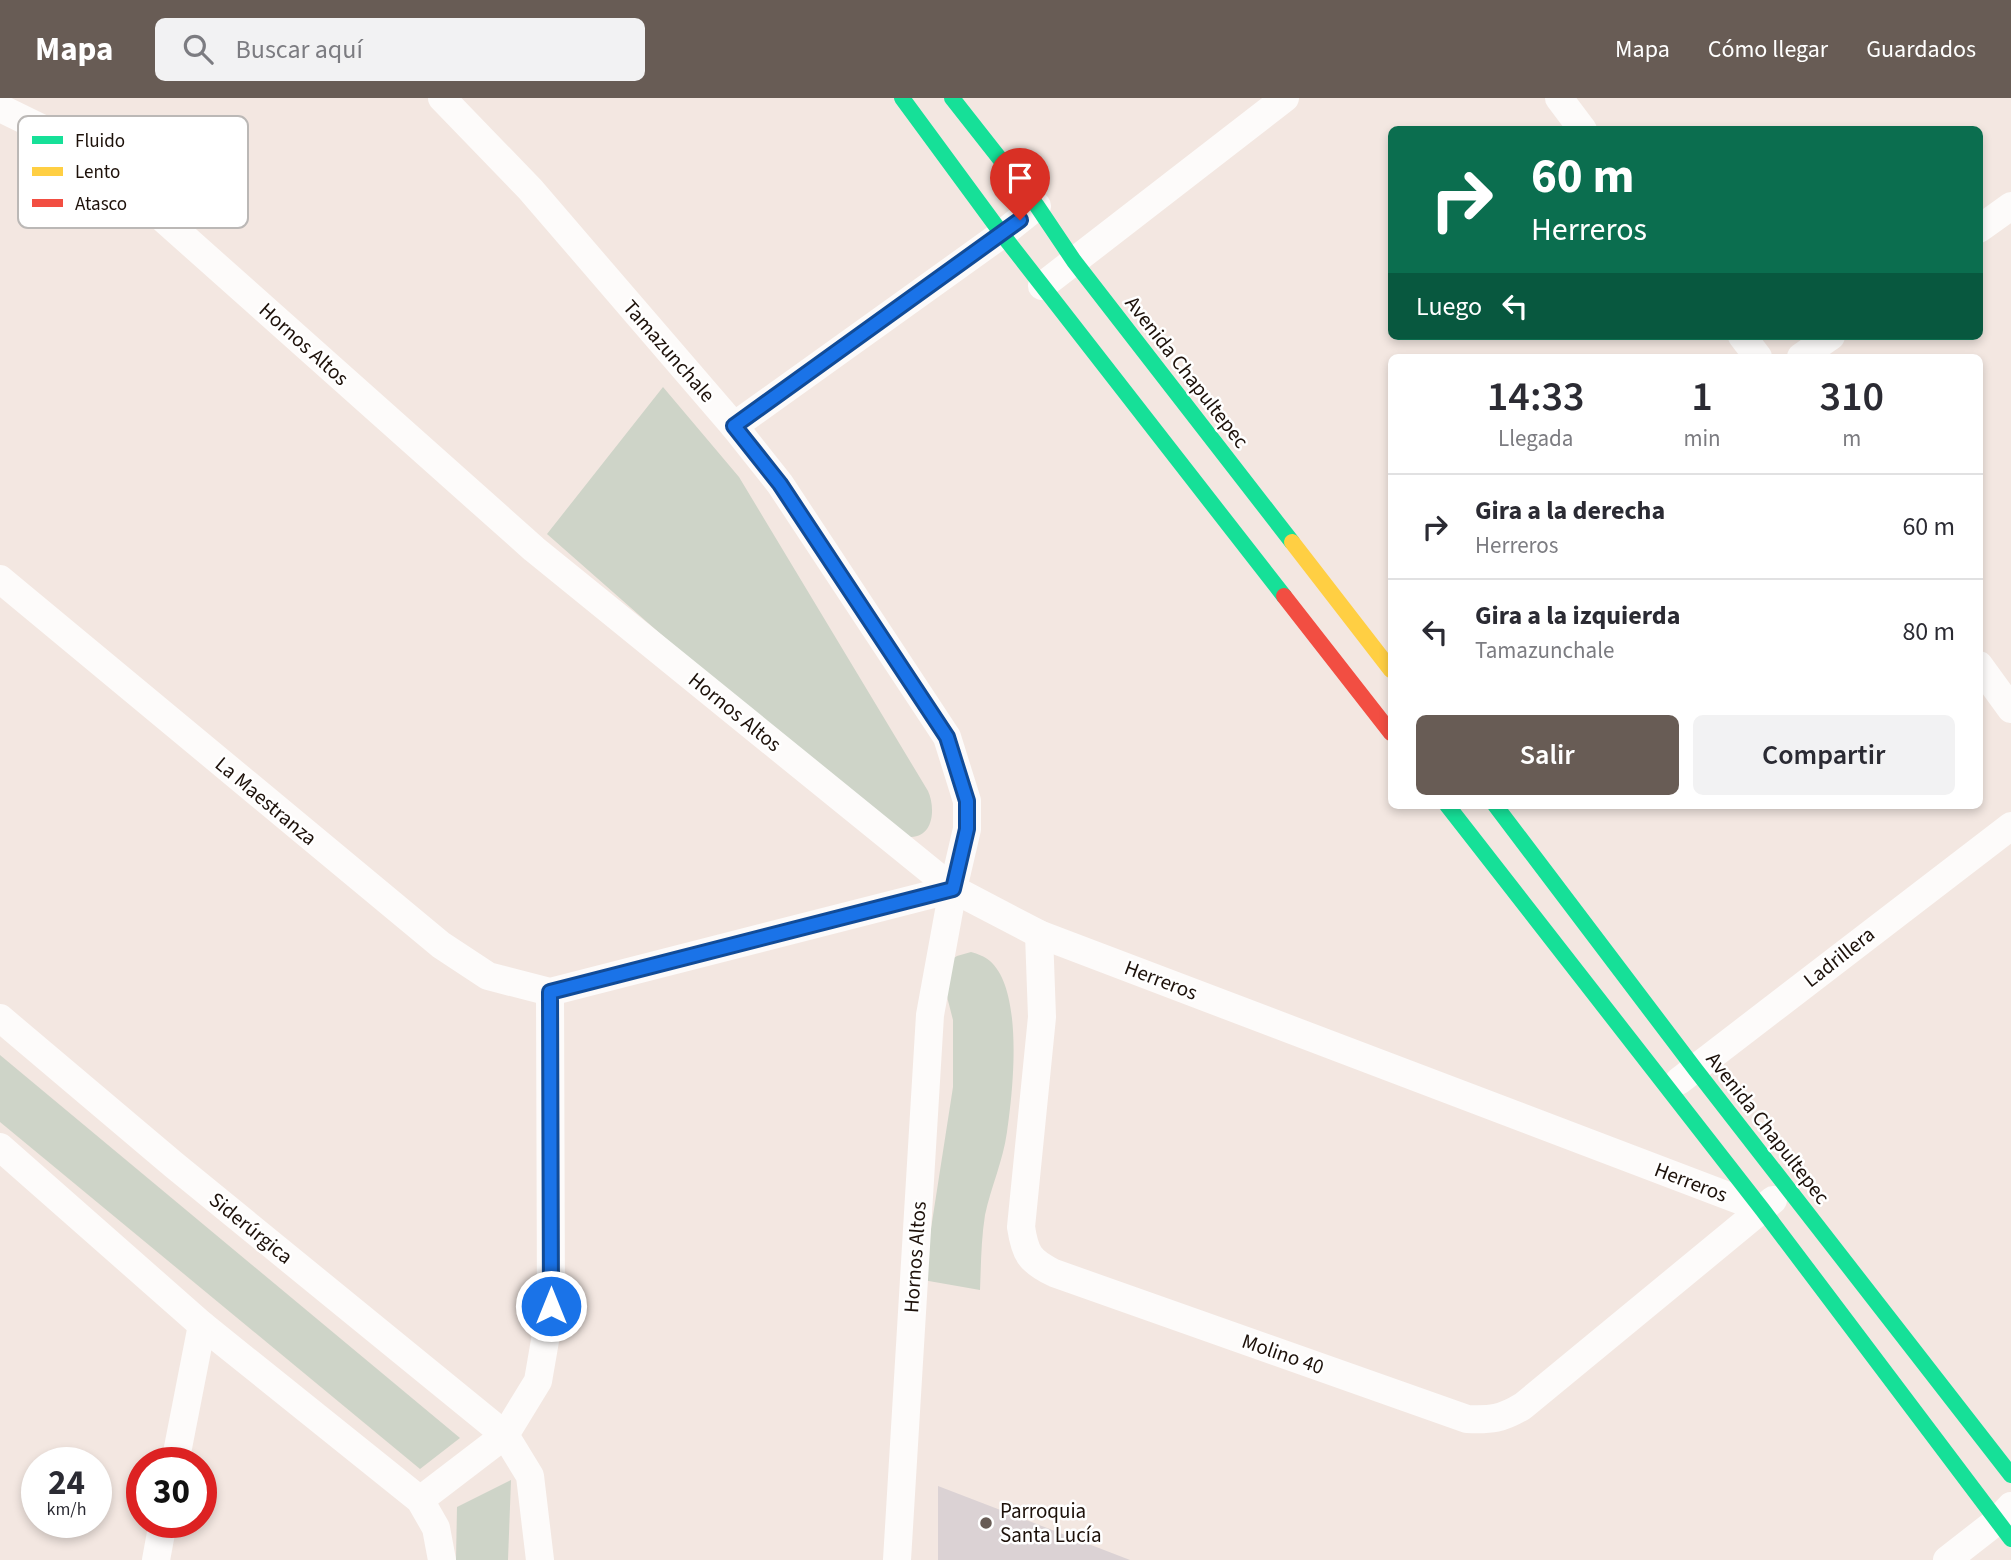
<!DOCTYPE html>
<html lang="es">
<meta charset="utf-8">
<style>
body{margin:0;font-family:"Source Sans 3",sans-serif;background:#f2f2f3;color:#2b2b33;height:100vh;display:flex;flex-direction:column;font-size:26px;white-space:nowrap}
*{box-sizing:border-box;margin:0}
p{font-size:23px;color:#7c7c81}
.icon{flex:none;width:38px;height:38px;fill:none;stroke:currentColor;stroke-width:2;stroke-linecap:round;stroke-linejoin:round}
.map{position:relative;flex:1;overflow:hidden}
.drawer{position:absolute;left:1388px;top:256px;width:595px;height:455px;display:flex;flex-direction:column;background:#fff;border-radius:10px;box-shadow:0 4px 10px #0003}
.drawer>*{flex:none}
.hud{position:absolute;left:1388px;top:28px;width:595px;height:214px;border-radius:10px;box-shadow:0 4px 10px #0003;background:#0b6e4f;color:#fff;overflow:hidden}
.speed{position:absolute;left:21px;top:1349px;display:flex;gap:14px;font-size:35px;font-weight:700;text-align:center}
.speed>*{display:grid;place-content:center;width:91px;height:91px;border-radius:50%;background:#fff;box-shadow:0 4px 10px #0003;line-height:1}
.speed small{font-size:18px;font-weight:400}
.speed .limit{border:10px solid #d22;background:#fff;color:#111}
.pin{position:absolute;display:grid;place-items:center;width:60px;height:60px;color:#fff;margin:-72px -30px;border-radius:50% 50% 50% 0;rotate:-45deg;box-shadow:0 0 7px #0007}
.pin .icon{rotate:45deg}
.me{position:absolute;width:77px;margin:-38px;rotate:0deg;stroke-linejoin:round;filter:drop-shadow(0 0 5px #0008)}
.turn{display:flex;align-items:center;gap:24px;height:147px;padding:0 28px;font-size:32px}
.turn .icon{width:91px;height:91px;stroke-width:2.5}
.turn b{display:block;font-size:49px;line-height:60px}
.then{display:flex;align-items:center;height:66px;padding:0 28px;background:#0003;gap:14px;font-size:26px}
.eta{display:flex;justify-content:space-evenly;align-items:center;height:119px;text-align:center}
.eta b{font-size:42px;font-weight:600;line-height:49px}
.cta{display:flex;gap:14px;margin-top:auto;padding:14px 28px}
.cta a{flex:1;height:80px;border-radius:10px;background:#685c55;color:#fff;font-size:28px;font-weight:600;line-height:80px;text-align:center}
.cta a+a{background:#f2f2f3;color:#2b2b33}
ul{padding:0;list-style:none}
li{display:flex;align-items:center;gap:21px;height:105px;padding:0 28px;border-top:2px solid #e1e1e2}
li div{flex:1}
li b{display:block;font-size:26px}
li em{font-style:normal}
header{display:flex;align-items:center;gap:42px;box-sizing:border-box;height:98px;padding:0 35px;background:#685c55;color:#fff}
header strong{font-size:33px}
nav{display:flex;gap:38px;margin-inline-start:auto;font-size:24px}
.search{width:490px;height:63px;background:#f2f2f3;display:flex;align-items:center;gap:18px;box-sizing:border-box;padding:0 24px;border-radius:10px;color:#7c7c81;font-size:26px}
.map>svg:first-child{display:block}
.green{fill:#ced4c8}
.building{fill:#dbd2d4}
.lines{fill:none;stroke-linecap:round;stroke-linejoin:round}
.street{stroke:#fdfbfa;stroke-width:28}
.fast{stroke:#16e098;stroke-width:16}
.slow{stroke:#ffcf43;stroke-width:16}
.jam{stroke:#f24e42;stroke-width:16}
.route-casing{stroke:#114b97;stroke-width:18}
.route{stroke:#1a73e8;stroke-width:12}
.poi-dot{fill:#685c55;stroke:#fff;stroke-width:2.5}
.labels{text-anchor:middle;stroke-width:5;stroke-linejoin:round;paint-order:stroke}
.street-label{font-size:21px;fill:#1d110a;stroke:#fff}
.poi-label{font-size:21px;fill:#1d110a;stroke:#fff;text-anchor:start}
.key{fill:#fff;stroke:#bbb8b6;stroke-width:2}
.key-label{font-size:19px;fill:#1d110a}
</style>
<header>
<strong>Mapa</strong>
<div class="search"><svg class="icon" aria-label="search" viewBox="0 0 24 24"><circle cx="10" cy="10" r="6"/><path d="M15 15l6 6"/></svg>Buscar aquí</div>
<nav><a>Mapa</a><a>Cómo llegar</a><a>Guardados</a></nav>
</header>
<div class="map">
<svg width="2011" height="1462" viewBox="0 0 2011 1462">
<rect width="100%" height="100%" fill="#f3e7e1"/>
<g class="green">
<path d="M663,289L739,379L928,693C935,708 935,738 911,739C900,739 884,729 874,724L547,436Z"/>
<path d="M971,854C978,856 984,858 990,863C1024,893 1013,993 1007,1034C1003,1063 991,1089 985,1117C981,1142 981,1168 980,1192L923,1182L953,989V922L944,887L949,863L957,858Z"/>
<polygon points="0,957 460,1340 420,1371 0,1024"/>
<polygon points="511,1382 508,1462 456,1462 457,1409"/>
</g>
<polygon class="building" points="938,1388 1130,1462 938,1462"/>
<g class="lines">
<g class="street">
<polyline points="442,0 530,91 734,328 780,386 947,639 967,703 967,731 953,791 930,917 897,1462"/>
<polyline points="1559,0 1583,32"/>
<polyline points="0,10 74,46 103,67 534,451 953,791"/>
<polyline points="1979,131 2011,108"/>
<polyline points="1042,188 1285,0"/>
<polyline points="1742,238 1758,259"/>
<polyline points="1801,259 1831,238"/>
<polyline points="734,328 1002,136 1037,108"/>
<polyline points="0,481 441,847 488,878 550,894 953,791 1039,836 1760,1110"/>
<polyline points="1979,567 2011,611"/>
<path d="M1039,836L1042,919L1021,1129C1025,1155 1029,1163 1054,1175L1467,1321C1491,1322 1502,1321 1523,1308L1773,1102"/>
<polyline points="0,920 174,1067 505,1337 530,1378 540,1462"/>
<polyline points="1679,983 2011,728"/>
<polyline points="0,1049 202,1227 420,1402 436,1430 442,1462"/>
<polyline points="175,1365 202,1227"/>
<polyline points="420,1402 505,1337 538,1283 551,1208 550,894"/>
<polyline points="156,1462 163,1424"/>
<polyline points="1947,1462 1997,1423 2011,1408"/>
</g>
<g class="fast">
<polyline points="902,0 1002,136 1284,498"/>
<polyline points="952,0 1037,108 1074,163 1292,444"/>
<polyline points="1447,707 1762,1111 2011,1441"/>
<polyline points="1495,707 1695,971 2011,1377"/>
</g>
<polyline class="slow" points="1292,444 1391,572"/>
<polyline class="jam" points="1284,498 1391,635"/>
</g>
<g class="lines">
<g class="route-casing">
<polyline id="route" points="551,1208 550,894 953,791 967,731 967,703 947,639 780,386 734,328 1020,122"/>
</g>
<use href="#route" class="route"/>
</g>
<circle class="poi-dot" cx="986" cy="1425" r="7"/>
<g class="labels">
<g class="street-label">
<text transform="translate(304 246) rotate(42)" y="7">Hornos Altos</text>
<text transform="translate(669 253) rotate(49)" y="7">Tamazunchale</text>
<text transform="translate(1187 274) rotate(52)" y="7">Avenida Chapultepec</text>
<text transform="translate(735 614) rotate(39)" y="7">Hornos Altos</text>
<text transform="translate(266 703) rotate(40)" y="7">La Maestranza</text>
<text transform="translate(1839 859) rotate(-38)" y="7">Ladrillera</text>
<text transform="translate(1161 882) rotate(21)" y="7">Herreros</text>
<text transform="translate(1768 1030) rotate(52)" y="7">Avenida Chapultepec</text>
<text transform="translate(1691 1084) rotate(21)" y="7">Herreros</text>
<text transform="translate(251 1130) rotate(39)" y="7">Siderúrgica</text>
<text transform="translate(915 1159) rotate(-86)" y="7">Hornos Altos</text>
<text transform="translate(1283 1256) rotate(19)" y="7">Molino 40</text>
</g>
<g class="poi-label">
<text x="1000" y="1420">Parroquia<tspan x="1000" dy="24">Santa Lucía</tspan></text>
</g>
</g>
<rect x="18" y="18" width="230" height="112" rx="10" class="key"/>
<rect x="32" y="38" width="31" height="8" fill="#16e098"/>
<rect x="32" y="69" width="31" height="9" fill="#ffcf43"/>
<rect x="32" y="101" width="31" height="8" fill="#f24e42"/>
<g class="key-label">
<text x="75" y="49">Fluido</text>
<text x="75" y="80">Lento</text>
<text x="75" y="112">Atasco</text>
</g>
</svg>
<div class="speed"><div>24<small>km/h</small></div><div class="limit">30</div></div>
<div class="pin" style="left:1020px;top:122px;background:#d93025"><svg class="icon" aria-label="arrive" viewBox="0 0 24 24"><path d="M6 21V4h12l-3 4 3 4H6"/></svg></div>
<svg class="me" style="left:551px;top:1208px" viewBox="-20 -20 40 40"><circle r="17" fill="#1a73e8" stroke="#fff" stroke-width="3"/><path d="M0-11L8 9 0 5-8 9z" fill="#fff"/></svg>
<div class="hud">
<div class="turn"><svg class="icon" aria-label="right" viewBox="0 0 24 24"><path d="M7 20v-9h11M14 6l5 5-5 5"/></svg><div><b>60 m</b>Herreros</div></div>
<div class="then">Luego<svg class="icon" aria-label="left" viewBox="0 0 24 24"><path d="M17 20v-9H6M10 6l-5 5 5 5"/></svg></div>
</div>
<section class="drawer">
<div class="eta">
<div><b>14:33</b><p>Llegada</p></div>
<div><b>1</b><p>min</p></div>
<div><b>310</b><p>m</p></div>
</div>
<ul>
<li><svg class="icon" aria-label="right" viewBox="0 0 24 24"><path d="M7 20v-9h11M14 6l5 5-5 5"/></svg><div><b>Gira a la derecha</b><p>Herreros</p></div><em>60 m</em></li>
<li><svg class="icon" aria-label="left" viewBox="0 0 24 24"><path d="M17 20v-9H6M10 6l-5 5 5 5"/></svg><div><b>Gira a la izquierda</b><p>Tamazunchale</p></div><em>80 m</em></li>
</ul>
<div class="cta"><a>Salir</a><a>Compartir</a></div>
</section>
</div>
